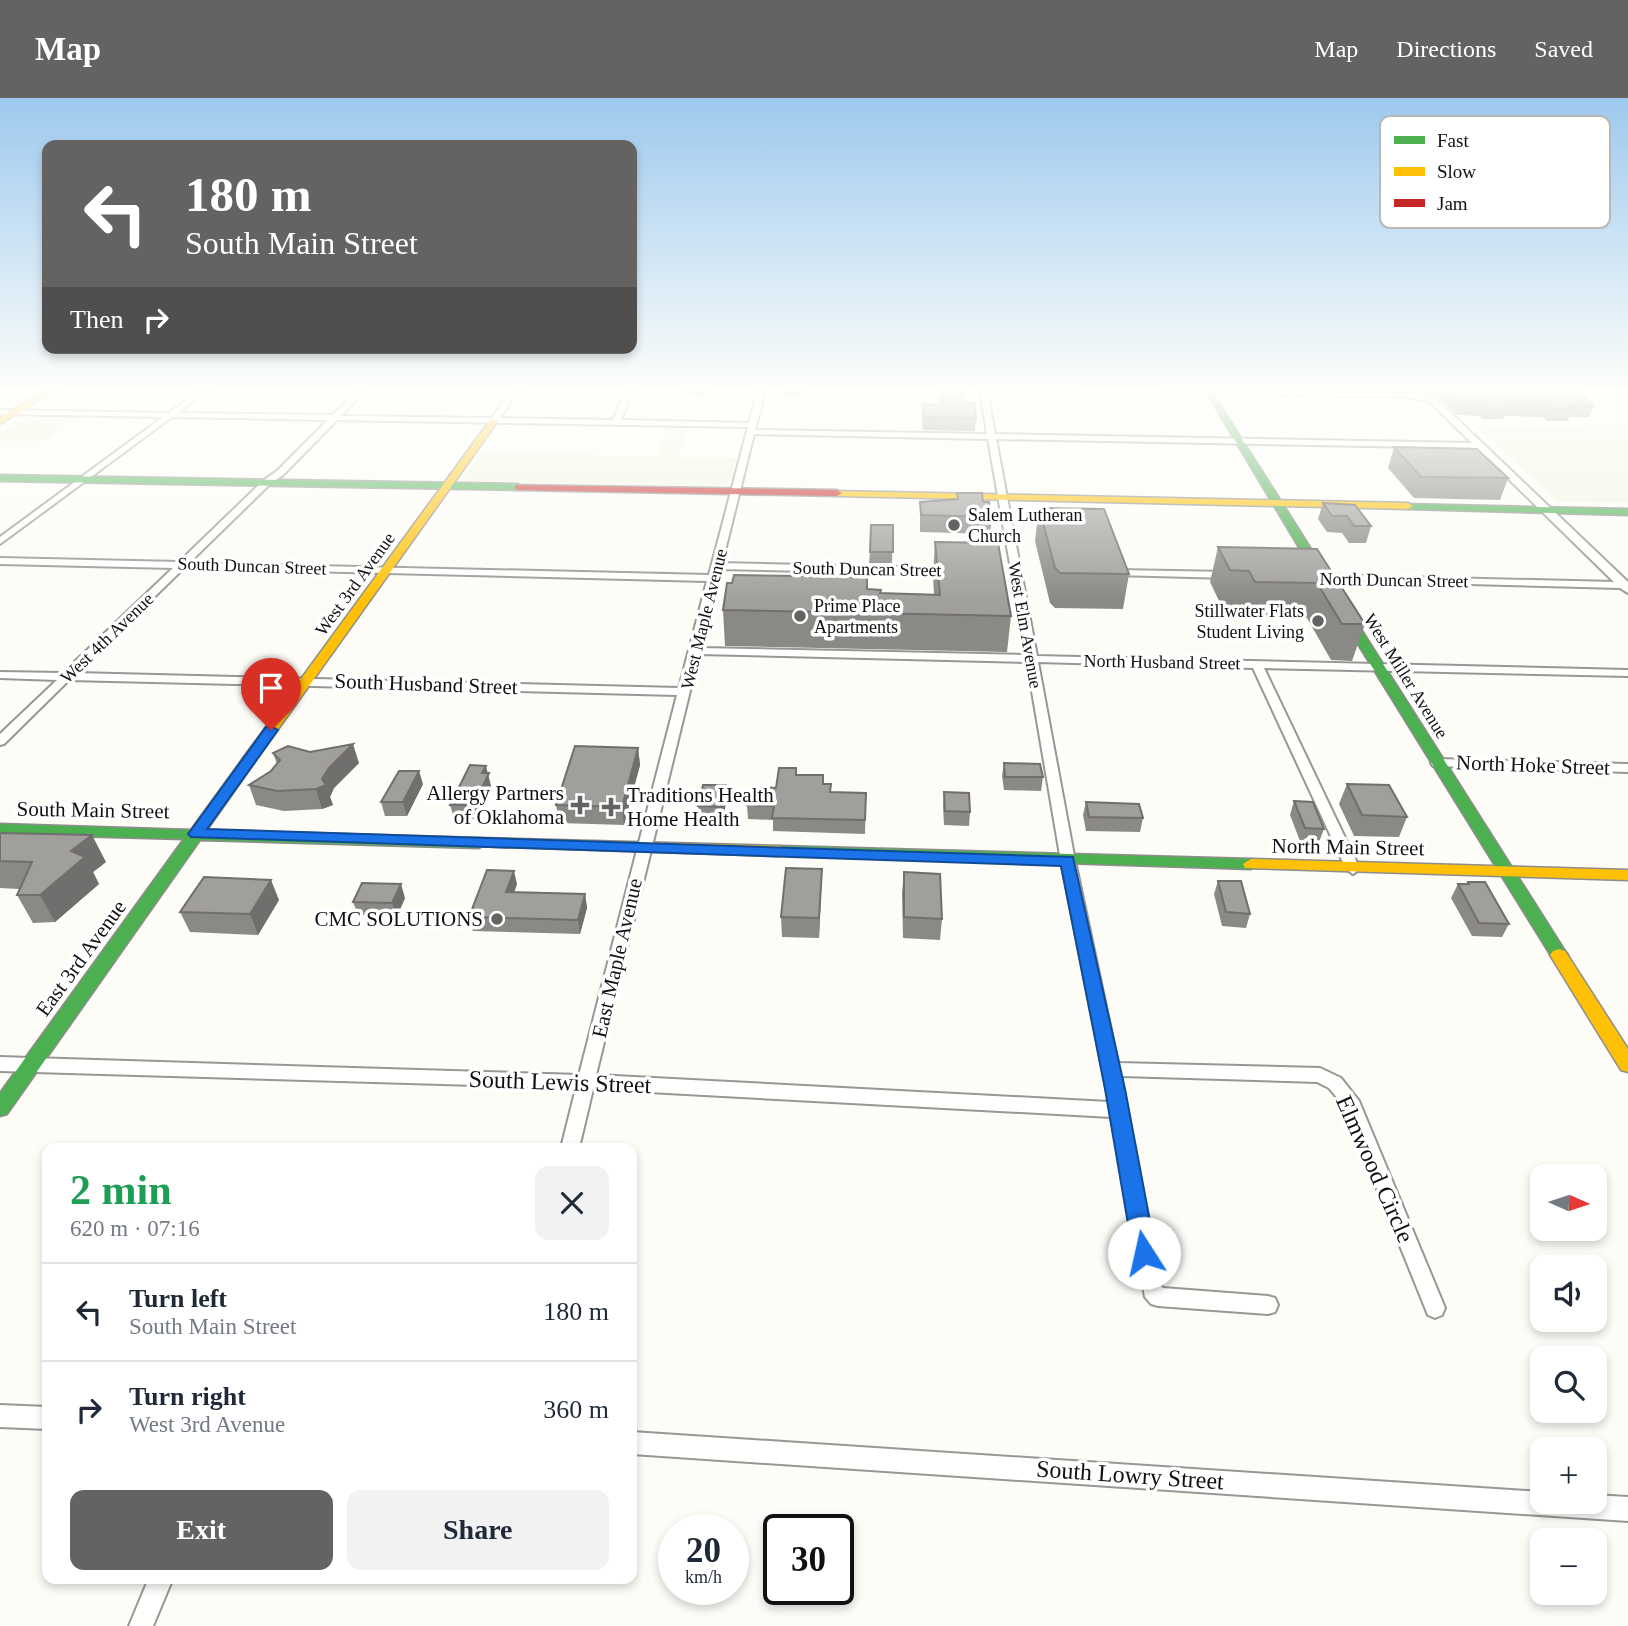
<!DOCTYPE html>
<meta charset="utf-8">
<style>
body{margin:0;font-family:Georgia,serif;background:#f2f2f3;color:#1f2937;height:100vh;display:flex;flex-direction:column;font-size:26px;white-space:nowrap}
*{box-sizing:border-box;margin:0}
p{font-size:23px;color:#747a83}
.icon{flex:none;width:38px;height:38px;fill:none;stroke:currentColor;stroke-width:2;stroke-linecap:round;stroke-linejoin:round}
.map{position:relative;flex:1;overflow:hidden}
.sheet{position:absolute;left:42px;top:1045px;width:595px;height:441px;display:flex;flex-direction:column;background:#fff;border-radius:14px;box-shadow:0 4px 10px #0003}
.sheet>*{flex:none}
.banner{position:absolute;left:42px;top:42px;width:595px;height:214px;border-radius:14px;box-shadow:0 4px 10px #0003;background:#646362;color:#fff;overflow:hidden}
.needle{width:46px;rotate:93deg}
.buttons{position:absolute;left:1530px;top:1066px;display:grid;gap:14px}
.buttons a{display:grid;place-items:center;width:77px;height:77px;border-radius:14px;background:#fff;box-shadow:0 4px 10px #0003;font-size:35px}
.speed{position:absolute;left:658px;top:1416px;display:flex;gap:14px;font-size:35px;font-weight:700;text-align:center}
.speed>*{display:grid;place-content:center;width:91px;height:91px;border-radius:50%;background:#fff;box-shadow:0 4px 10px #0003;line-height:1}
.speed small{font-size:18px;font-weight:400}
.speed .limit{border:4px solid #111;border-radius:10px;background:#fff;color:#111}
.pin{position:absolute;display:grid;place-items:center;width:60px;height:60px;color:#fff;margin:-72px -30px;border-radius:50% 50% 50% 0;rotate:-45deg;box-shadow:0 0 7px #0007}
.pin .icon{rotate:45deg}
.me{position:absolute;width:77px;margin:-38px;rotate:350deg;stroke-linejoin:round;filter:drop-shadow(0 0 5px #0008)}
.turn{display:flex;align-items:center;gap:24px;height:147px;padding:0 28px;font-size:32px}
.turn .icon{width:91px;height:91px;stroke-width:2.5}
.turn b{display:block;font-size:49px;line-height:60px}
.then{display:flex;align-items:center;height:66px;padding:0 28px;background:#0003;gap:14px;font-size:26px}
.round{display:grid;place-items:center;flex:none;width:74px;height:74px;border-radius:14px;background:#f2f2f3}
.head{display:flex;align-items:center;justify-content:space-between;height:119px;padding:0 28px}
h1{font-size:42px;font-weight:800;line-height:52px;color:#1e9e55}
.button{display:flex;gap:14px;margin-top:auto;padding:14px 28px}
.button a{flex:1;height:80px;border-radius:14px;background:#646362;color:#fff;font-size:28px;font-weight:800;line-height:80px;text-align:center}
.button a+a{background:#f2f2f3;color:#1f2937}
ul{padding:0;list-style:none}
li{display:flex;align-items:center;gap:21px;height:98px;padding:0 28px;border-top:2px solid #e0e1e3}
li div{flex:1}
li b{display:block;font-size:26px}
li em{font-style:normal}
header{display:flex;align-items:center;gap:42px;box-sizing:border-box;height:98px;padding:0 35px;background:#646362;color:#fff}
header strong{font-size:33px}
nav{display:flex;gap:38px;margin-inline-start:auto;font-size:24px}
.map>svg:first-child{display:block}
.green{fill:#e7f3d7}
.pitch{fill:#f0f6e1}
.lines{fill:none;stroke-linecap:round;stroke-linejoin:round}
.street-casing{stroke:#979795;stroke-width:4}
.fast-casing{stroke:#8e8d8b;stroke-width:3}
.slow-casing{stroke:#8e8d8b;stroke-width:3}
.jam-casing{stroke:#8e8d8b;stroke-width:3}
.street{fill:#fffffe;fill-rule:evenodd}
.fast{fill:#4caf50;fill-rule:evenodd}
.slow{fill:#ffc107;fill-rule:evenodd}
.jam{fill:#c62828;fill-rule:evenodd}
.wall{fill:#8a8986}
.shaded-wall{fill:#716f6d}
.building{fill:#a19f9c;stroke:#716f6d;stroke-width:2}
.route{fill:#1a73e8;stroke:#114b97;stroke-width:2}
.poi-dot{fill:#646362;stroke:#fff;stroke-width:2.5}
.labels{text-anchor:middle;stroke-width:7;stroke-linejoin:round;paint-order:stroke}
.far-poi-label{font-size:18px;fill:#111;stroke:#fff;text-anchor:start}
.far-street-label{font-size:18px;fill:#111;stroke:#fff}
.street-label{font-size:21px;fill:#111;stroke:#fff}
.poi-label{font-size:21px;fill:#111;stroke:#fff;text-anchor:end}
.near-street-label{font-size:24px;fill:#111;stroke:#fff}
.key{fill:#fff;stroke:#b8b8b8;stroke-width:2}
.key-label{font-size:19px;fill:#111}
</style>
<header>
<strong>Map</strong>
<nav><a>Map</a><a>Directions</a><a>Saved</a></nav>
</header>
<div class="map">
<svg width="1628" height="1528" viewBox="0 0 1628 1528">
<rect width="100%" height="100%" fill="#fdfcf7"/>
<polygon class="green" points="60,317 81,318 42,343 0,343 0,336 26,320 56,320"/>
<g class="pitch">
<polygon points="1582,326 1628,327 1628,405 1557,403 1476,328 1584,329"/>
<polygon points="670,328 689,328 678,359 736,360 729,386 716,388 470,383 462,380 481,355 657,358"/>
</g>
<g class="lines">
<g class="street-casing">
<g id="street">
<path d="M202,290H210L178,315L333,317L360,290H367L341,318L492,320L513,290H520L500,320L613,322L627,290H634L621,322L749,325L758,290H766L755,332L987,336L980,292L976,290L1408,295L1435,300L1628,484V495L1620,490L1315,482L1314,480L1319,477L1614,484L1477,350L996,341L1037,558L1628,572V578L1264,570L1360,771L1353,776L1346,771L1253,570L1038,564L1075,763L1118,965L1320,970L1341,980L1359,1003L1445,1210L1442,1217L1435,1220L1428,1217L1343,1007L1329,990L1317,984L1121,978L1161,1188L1163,1190L1268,1198L1275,1200L1278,1207L1275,1214L1268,1216L1158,1208L1151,1206L1145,1199L1111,1019L593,991L579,1050H561L576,990L0,973V959L579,977L677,597L69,582L4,646L0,647V636L57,582L0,580V574L63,575L173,470L0,466V460L179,464L264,382L277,373L328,322L172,319L0,446V439L163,319L0,316V312L169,315ZM987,292L1408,299L1430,304L1472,345L995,336ZM337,322L748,329L709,477L189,465L270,386L283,377ZM754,336L988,341L1026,557L700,550L720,471L950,476L955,473L950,470L722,465ZM184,470L707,483L679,590L76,575ZM699,556L1027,564L1061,763L1109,1004L596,977Z"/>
<polygon points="1118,472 1229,474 1234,477 1229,480 1115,477 1113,475"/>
<polygon points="1437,661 1628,666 1628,674 1433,668 1431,665"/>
<polygon points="0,1307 47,1309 47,1331 0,1329"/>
<polygon points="632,1334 1542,1394 1542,1404 1594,1404 1594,1397 1628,1399 1628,1423 632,1356"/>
<polygon points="149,1480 173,1480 153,1528 129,1528"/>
</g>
</g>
<g class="fast-casing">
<g id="fast">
<polygon points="1205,292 1212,294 1325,473 1323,475 1313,473"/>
<polygon points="0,377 518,386 523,389 518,392 0,383"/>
<polygon points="1404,406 1628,411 1628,417 1408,411 1404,410"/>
<polygon points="1346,513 1352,517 1565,853 1568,857 1565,861 1553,861 1340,517"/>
<polygon points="249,658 256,662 207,732 479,740 487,745 479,750 200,742 7,1016 0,1018 0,995 184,741 0,736 0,726 191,732 244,659"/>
<polygon points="780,748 1251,761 1259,766 1251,771 774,756 772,753 774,750"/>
</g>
</g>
<g class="slow-casing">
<g id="slow">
<polygon points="49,290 59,290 0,326 0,319"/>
<polygon points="491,321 498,323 254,665 244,665 242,662 244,659"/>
<polygon points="834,393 1408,405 1413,408 1408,411 837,398 834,397"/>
<polygon points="479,740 780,748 788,753 780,758 474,748 471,745"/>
<polygon points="1251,761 1628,772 1628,782 1245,770 1243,766"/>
<polygon points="1559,851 1565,853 1628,951 1628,974 1621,972 1550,857 1553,853"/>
</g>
</g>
<g class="jam-casing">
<polygon id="jam" points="515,387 837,392 842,395 837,398 518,392 515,391"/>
</g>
<use href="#street" class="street"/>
<use href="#fast" class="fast"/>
<use href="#slow" class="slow"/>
<use href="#jam" class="jam"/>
</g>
<g class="wall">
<polygon points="658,290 713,290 710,298 682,297 681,292 658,292"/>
<polygon points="784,290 806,290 804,299 784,299"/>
<polygon points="939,290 961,290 963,304 976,320 975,333 923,332 922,319 922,306 940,307"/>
<polygon points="1364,290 1574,290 1573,292 1594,308 1589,319 1569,319 1568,323 1547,323 1543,319 1504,318 1503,321 1483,321 1479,318 1457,317 1437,298 1420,294 1366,292"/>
<polygon points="1394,349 1508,380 1500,402 1414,400 1388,370"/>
<polygon points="957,395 992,419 990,436 920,434 920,404 957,401"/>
<polygon points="1323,405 1371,428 1366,445 1349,445 1342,435 1327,434 1318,421"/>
<polygon points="1039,410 1129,476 1123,511 1055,510 1050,505 1035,443"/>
<polygon points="893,427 892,465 869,465 870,454"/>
<polygon points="935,444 1011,518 1007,554 725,548 723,512 880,495 934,496 933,478"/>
<polygon points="1218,449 1317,451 1365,526 1352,563 1331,562 1307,520 1246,520 1240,508 1221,507 1210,484"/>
<polygon points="638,650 640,667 624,727 560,725 556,707"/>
<polygon points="273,655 359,665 334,690 330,699 333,707 322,711 284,713 256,707 249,687 271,673 277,666"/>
<polygon points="1004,665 1043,679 1041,693 1004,692 1002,678"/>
<polygon points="796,670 796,677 823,677 823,686 831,694 866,695 865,736 773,733 773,722 748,721 747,707 763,693 776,690"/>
<polygon points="487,675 491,688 477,721 454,720 450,707"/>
<polygon points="423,686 407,718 385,718 381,704"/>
<polygon points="1347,686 1407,719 1399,739 1354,738 1339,706"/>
<polygon points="726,687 727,701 722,723 699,722 698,708"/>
<polygon points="944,694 970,714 969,728 944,727 943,708"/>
<polygon points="1294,703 1324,731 1319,744 1300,743 1290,717"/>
<polygon points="1086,704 1143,720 1140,734 1086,733 1083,717"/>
<polygon points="0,735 106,764 93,774 99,786 55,824 33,825 17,797 19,791 0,790"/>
<polygon points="822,771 819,840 782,839 781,819"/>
<polygon points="904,774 942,821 940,842 903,840 902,795"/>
<polygon points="1218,783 1250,816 1246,830 1222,828 1214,796"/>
<polygon points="1468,784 1509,826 1502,839 1472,838 1451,800 1458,786 1466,786"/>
<polygon points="517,786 514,794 585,796 587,810 580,836 473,833 469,819"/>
<polygon points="405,800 397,818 358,817 353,804"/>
<polygon points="279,802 258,837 190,834 180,814"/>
</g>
<g class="shaded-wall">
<polygon points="353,646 359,665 334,690 330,699 333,707 322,711 316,691 328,671"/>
<polygon points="638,650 640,667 624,727 622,709"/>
<polygon points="486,668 491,688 477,721 474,707 482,675"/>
<polygon points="419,673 423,686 407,718 403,704"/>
<polygon points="726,687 727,701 722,723 721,709"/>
<polygon points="92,737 106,764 93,774 99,786 55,824 40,797 71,753"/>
<polygon points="822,771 821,792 819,840 819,820"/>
<polygon points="514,773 517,786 509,808 506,794"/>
<polygon points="271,782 279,802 258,837 250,816"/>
<polygon points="401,786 405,800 397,818 392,805"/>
<polygon points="585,796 587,810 580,836 578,822"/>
</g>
<g class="building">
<polygon points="941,290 961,290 963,304 974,305 976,320 924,319 922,306 943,307"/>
<polygon points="1444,290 1571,290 1594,308 1567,307 1573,311 1552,311 1547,307 1503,306 1507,310 1487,310 1483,306 1461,306"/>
<polygon points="1394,349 1477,351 1508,380 1421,379"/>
<polygon points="957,395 982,395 983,404 989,404 992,419 921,417 920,404 958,401"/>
<polygon points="1323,405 1355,407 1371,428 1354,428 1347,418 1332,418"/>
<polygon points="1039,410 1104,411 1129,476 1060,475 1055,470"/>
<polygon points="871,427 893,427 893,454 870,454"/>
<polygon points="935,444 998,445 1011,518 723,512 727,485 732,485 734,477 867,479 867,491 881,492 880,495 940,497"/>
<polygon points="1218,449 1317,451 1365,526 1342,526 1317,485 1255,484 1249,473 1230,472"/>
<polygon points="353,646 328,671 322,681 326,687 316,691 277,693 249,687 271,673 280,662 273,655 288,648 310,654"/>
<polygon points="575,648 638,650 622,709 556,707"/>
<polygon points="1004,665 1040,666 1043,679 1005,679"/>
<polygon points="470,667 486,668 482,675 489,675 474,707 450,707"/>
<polygon points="779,670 796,670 796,677 823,677 823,686 831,686 830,694 866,695 865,722 772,720 774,708 747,707 750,693 763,693 764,689 776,690"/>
<polygon points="399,673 419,673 403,704 381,704"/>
<polygon points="1347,686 1389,687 1407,719 1362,717"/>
<polygon points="703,687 726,687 721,709 698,708"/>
<polygon points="944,694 969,695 970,714 945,713"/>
<polygon points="1294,703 1313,704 1324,731 1305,730"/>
<polygon points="1086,704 1139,706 1143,720 1089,719"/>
<polygon points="0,735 92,737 71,753 85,759 40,797 17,797 32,764 0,763"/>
<polygon points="786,770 822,771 819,820 781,819"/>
<polygon points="487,772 514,773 506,794 585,796 578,822 469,819"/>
<polygon points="904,774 940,776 942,821 904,819"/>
<polygon points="204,779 271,782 250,816 180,814"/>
<polygon points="1218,783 1241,783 1250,816 1226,814"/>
<polygon points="1468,784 1485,784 1509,826 1479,825 1458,786 1469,786"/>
<polygon points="362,785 401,786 392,805 353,804"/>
</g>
<linearGradient id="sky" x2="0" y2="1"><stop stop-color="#9dc9ee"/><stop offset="0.58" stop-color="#fefefb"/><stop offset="1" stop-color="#fefefb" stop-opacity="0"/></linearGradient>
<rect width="1628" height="504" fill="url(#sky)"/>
<polygon class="route" points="271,628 278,632 207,731 1073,759 1125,991 1156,1155 1152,1162 1144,1165 1137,1162 1133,1155 1105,991 1061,768 191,739 188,736 191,732 266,629"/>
<g class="poi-dot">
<circle cx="954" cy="427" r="7"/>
<circle cx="800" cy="518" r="7"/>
<circle cx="1318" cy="523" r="7"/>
<path d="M576.5 696.5h7v7h7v7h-7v7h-7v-7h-7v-7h7z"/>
<path d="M607.5 698.5h7v7h7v7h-7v7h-7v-7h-7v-7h7z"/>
<circle cx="497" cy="821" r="7"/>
</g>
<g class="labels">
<g class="far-poi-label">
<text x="968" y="423">Salem Lutheran<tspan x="968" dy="21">Church</tspan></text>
<text x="814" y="514">Prime Place<tspan x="814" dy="21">Apartments</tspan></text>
<text x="1304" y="519" text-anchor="end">Stillwater Flats<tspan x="1304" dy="21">Student Living</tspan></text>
</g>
<g class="far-street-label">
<text transform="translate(252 468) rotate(2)" y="6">South Duncan Street</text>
<text transform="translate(867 471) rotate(1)" y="6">South Duncan Street</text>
<text transform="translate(1394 482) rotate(1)" y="6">North Duncan Street</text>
<text transform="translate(355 486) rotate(-54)" y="6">West 3rd Avenue</text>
<text transform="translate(704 521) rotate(-76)" y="6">West Maple Avenue</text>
<text transform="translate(1025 527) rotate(80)" y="6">West Elm Avenue</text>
<text transform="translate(107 540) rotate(-44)" y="6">West 4th Avenue</text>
<text transform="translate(1162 564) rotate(1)" y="6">North Husband Street</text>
<text transform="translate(1406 578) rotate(58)" y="6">West Miller Avenue</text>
</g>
<g class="street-label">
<text transform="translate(426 586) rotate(2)" y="7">South Husband Street</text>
<text transform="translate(1533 667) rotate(2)" y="7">North Hoke Street</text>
<text transform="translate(93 712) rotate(1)" y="7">South Main Street</text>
<text transform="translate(1348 749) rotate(1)" y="7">North Main Street</text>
<text transform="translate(81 860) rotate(-54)" y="7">East 3rd Avenue</text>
<text transform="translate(617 860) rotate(-77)" y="7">East Maple Avenue</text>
</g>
<g class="poi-label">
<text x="564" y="702">Allergy Partners<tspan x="564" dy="24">of Oklahoma</tspan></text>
<text x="627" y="704" text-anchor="start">Traditions Health<tspan x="627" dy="24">Home Health</tspan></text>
<text x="483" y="828">CMC SOLUTIONS</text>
</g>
<g class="near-street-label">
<text transform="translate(560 984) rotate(2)" y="8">South Lewis Street</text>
<text transform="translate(1375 1071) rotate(66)" y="8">Elmwood Circle</text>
<text transform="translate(1130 1377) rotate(4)" y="8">South Lowry Street</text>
</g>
</g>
<rect x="1380" y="18" width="230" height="112" rx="10" class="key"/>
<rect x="1394" y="38" width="31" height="8" fill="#4caf50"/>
<rect x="1394" y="69" width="31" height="9" fill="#ffc107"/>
<rect x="1394" y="101" width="31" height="8" fill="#c62828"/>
<g class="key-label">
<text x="1437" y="49">Fast</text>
<text x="1437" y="80">Slow</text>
<text x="1437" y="112">Jam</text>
</g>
</svg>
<div class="buttons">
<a><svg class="needle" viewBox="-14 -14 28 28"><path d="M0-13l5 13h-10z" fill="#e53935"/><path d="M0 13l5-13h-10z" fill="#747a83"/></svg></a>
<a><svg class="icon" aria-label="sound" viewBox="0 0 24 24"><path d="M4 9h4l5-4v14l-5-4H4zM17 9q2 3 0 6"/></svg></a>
<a><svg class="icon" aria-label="search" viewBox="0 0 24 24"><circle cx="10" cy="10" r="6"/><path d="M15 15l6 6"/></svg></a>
<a>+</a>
<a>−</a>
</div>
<div class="speed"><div>20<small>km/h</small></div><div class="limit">30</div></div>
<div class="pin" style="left:271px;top:632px;background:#d93025"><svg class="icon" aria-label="arrive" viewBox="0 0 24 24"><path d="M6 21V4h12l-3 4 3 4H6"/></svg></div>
<svg class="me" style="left:1144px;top:1155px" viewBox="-20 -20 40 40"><circle r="19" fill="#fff"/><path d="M0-13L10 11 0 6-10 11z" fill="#1a73e8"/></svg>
<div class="banner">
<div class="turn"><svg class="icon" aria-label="left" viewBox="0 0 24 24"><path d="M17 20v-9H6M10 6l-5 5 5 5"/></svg><div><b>180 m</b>South Main Street</div></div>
<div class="then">Then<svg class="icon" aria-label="right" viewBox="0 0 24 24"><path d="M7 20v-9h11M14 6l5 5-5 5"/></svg></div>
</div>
<section class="sheet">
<div class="head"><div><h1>2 min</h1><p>620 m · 07:16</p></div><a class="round"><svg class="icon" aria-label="close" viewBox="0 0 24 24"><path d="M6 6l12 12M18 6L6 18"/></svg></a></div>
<ul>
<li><svg class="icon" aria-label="left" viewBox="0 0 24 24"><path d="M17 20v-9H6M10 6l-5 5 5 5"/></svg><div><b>Turn left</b><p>South Main Street</p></div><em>180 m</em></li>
<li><svg class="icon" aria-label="right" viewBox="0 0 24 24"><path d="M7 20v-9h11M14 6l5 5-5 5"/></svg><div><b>Turn right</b><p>West 3rd Avenue</p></div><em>360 m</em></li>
</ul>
<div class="button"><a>Exit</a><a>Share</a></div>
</section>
</div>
